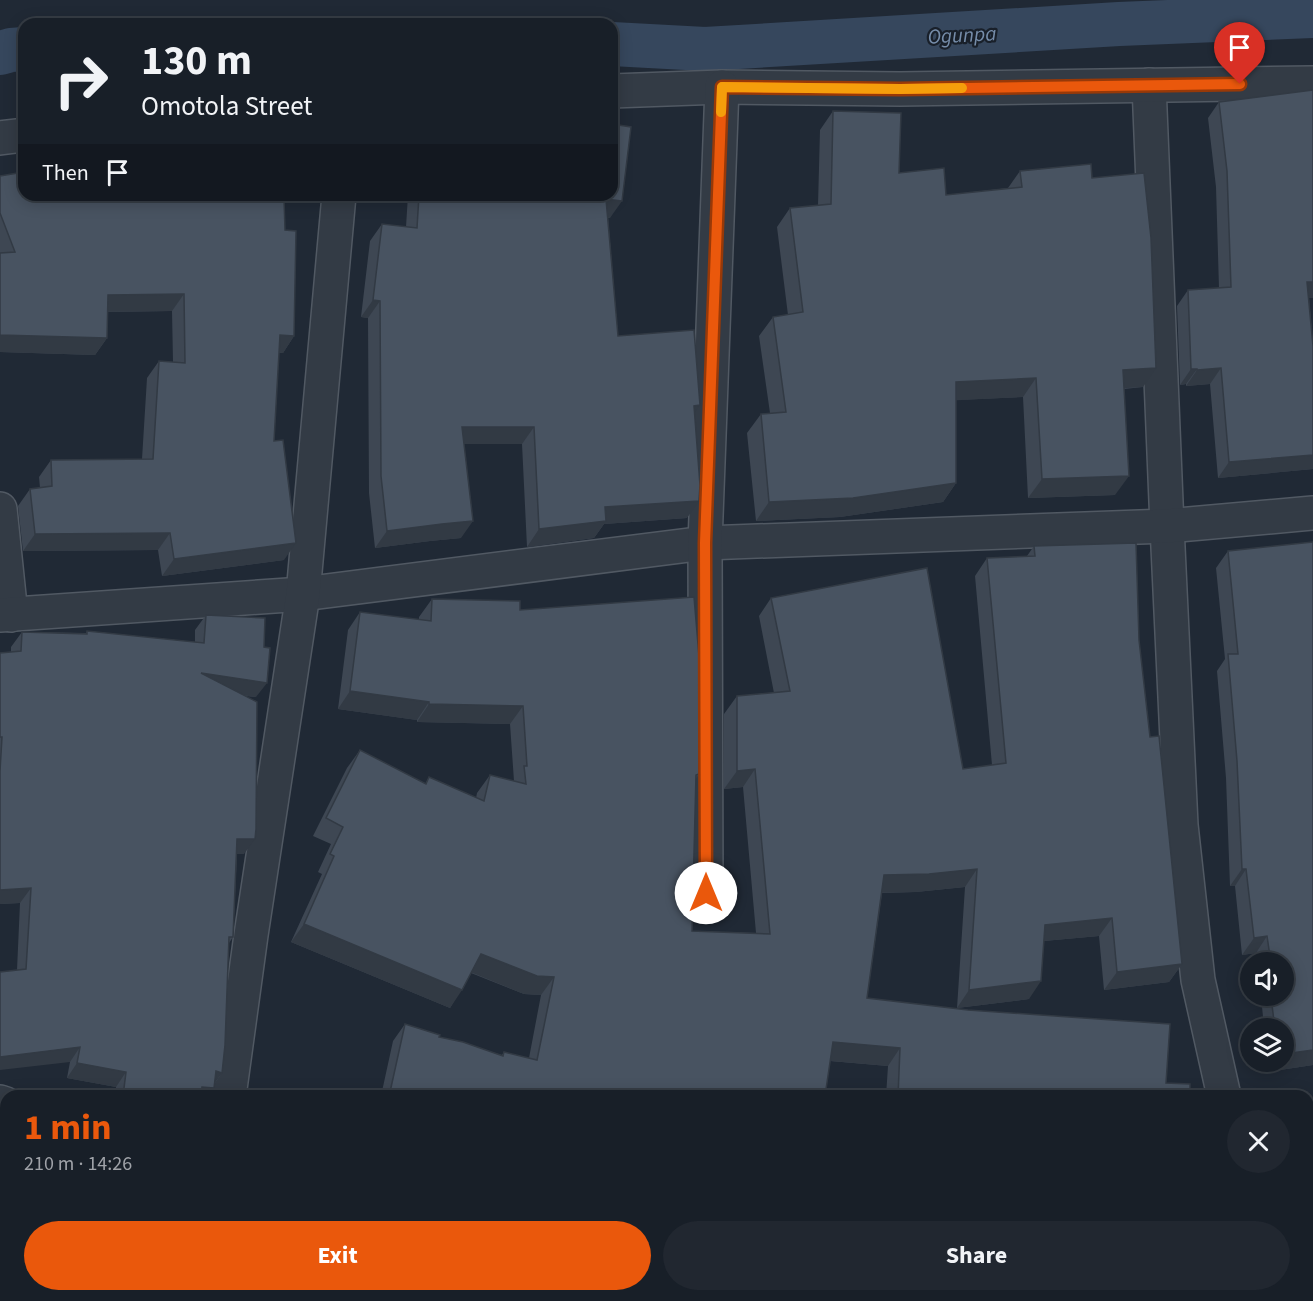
<!DOCTYPE html>
<meta charset="utf-8">
<style>
body{margin:0;font-family:"Source Sans 3",sans-serif;background:#212730;color:#f1f3f6;height:100vh;display:flex;flex-direction:column;font-size:22px;white-space:nowrap}
*{box-sizing:border-box;margin:0}
p{font-size:20px;color:#9fa2a8}
.icon{flex:none;width:33px;height:33px;fill:none;stroke:currentColor;stroke-width:2;stroke-linecap:round;stroke-linejoin:round}
.map{position:relative;flex:1;overflow:hidden}
.drawer{position:absolute;left:0px;top:1090px;width:1314px;height:212px;display:flex;flex-direction:column;background:#181f28;border-radius:18px 18px 0 0;box-shadow:0 3px 15px #0003,0 0 0 2px #363d45}
.drawer>*{flex:none}
.hud{position:absolute;left:18px;top:18px;width:600px;height:183px;border-radius:18px;box-shadow:0 3px 15px #0003,0 0 0 2px #363d45;background:#181f28;color:#f1f3f6;overflow:hidden}
.fabs{position:absolute;left:1240px;top:952px;display:grid;gap:12px}
.fabs a{display:grid;place-items:center;width:54px;height:54px;border-radius:50%;background:#181f28;box-shadow:0 3px 15px #0003,0 0 0 2px #363d45;font-size:30px}
.pin{position:absolute;display:grid;place-items:center;width:51px;height:51px;color:#fff;margin:-62px -26px;border-radius:50% 50% 50% 0;rotate:-45deg;box-shadow:0 0 6px #0007}
.pin .icon{rotate:45deg}
.me{position:absolute;width:66px;margin:-33px;rotate:0deg;stroke-linejoin:round;filter:drop-shadow(0 0 4px #0008)}
.turn{display:flex;align-items:center;gap:21px;height:126px;padding:0 24px;font-size:27px}
.turn .icon{width:78px;height:78px;stroke-width:2.5}
.turn b{display:block;font-size:42px;line-height:51px}
.then{display:flex;align-items:center;height:57px;padding:0 24px;background:#0003;gap:12px;font-size:22px}
.round{display:grid;place-items:center;flex:none;width:63px;height:63px;border-radius:32px;background:#212730}
.overview{display:flex;align-items:center;justify-content:space-between;height:102px;padding:0 24px}
h1{font-size:36px;font-weight:700;line-height:45px;color:#ea580c}
.button{display:flex;gap:12px;margin-top:auto;padding:12px 24px}
.button a{flex:1;height:69px;border-radius:36px;background:#ea580c;color:#fff;font-size:24px;font-weight:700;line-height:69px;text-align:center}
.button a+a{background:#212730;color:#f1f3f6}
.map>svg:first-child{display:block}
.lines{fill:none;stroke-linecap:round;stroke-linejoin:round}
.canal{stroke:#36475d;stroke-width:44}
.minor-casing{stroke:#515963;stroke-width:36}
.minor{stroke:#333b45;stroke-width:33}
.wall{fill:#3e4753}
.shaded-wall{fill:#323a44}
.building{fill:#485361;stroke:#323a44;stroke-width:1.5}
.route-casing{stroke:#983908;stroke-width:15}
.route{stroke:#ea580c;stroke-width:10}
.slow{stroke:#f59e0b;stroke-width:10}
.labels{text-anchor:middle;stroke-width:4.5;stroke-linejoin:round;paint-order:stroke}
.water-label{font-size:21px;font-style:italic;fill:#768daa;stroke:#19202a}
</style>
<div class="map">
<svg width="1313" height="1301" viewBox="0 0 1313 1301">
<rect width="100%" height="100%" fill="#202935"/>
<g class="lines">
<g class="canal">
<polyline points="612,44 705,49 1119,24 1313,16"/>
<polyline points="0,53 11,50 24,49"/>
</g>
<g class="minor-casing">
<g id="minor">
<polyline points="1149,85 1167,526 1181,825 1198,980 1224,1096"/>
<polyline points="612,91 722,87 900,89 1313,83"/>
<polyline points="0,138 24,135"/>
<polyline points="0,509 11,615"/>
<polyline points="0,615 303,594 705,543 1167,526 1313,513"/>
<polyline points="706,893 705,543 722,87"/>
<polyline points="229,1096 251,935 303,594 339,195"/>
<polyline points="0,1102 6,1104"/>
<polyline points="1266,1296 1267,1301"/>
<polyline points="209,1301 210,1296"/>
</g>
</g>
<use href="#minor" class="minor"/>
</g>
<g class="wall">
<polygon points="1219,102 1313,298 1309,298 1313,346 1313,469 1218,478 1210,384 1186,386 1186,384 1180,385 1177,306 1188,290 1219,288 1216,187 1208,118"/>
<polygon points="833,111 899,173 946,195 1008,188 1020,171 1092,178 1143,387 1124,389 1115,495 1028,498 1023,397 956,400 956,483 943,502 840,517 756,521 747,433 761,414 770,413 759,336 773,317 788,315 777,227 790,208 818,205 820,130"/>
<polygon points="0,176 269,199 285,230 294,336 283,353 279,353 274,441 284,560 162,576 158,550 23,551 18,506 30,489 40,488 39,477 51,460 142,459 147,378 159,361 173,362 172,311 107,312 107,338 95,355 0,352"/>
<polygon points="408,195 612,195 610,218 608,218 618,336 695,413 687,518 604,524 594,538 527,547 522,444 464,444 461,538 430,541 375,548 369,493 368,318 361,317 370,241 382,224 406,227"/>
<polygon points="1313,542 1313,1065 1267,1072 1266,1062 1284,1062 1284,1029 1261,1029 1260,1022 1263,1017 1261,996 1284,996 1284,963 1257,963 1256,953 1242,955 1235,886 1230,886 1226,778 1217,671 1225,659 1216,568 1228,551"/>
<polygon points="1034,546 1139,640 1150,737 1182,964 1169,982 1104,990 1099,936 1044,941 1029,999 957,1008 965,887 916,892 882,893 867,998 1166,1083 1190,1096 886,1096 888,1066 830,1061 825,1096 381,1096 393,1041 405,1024 439,1037 502,1055 504,1052 529,1058 541,995 524,994 471,973 450,1008 291,942 322,874 318,872 331,844 313,836 347,768 360,750 425,784 429,777 476,798 477,793 490,775 514,781 510,724 417,722 417,720 338,709 348,630 360,612 419,620 419,617 432,599 520,610 699,774 695,780 692,931 756,933 743,787 724,789 724,714 737,696 774,693 759,616 771,598 963,769 992,765 975,576 987,558 1027,556"/>
<polygon points="206,615 256,697 245,696 244,854 237,854 233,937 229,943 222,1073 215,1083 208,1096 115,1096 116,1087 67,1078 70,1062 17,970 20,903 0,904 0,653 11,652 11,647 22,632 86,633 87,631 195,642 195,630"/>
<polygon points="1313,1149 1313,1301 1308,1301 1307,1296 1308,1296 1308,1150"/>
<polygon points="254,1296 523,1296 522,1301 255,1301"/>
<polygon points="892,1296 1223,1296 1223,1301 891,1301"/>
</g>
<g class="shaded-wall">
<polygon points="606,199 622,201 610,218 594,216"/>
<polygon points="1307,282 1313,282 1313,298 1296,298"/>
<polygon points="184,294 172,311 96,312 108,295"/>
<polygon points="373,300 380,301 368,318 361,317"/>
<polygon points="0,335 107,338 95,355 0,352"/>
<polygon points="280,335 294,336 283,353 268,352"/>
<polygon points="1156,368 1143,387 1110,389 1123,370"/>
<polygon points="1221,368 1210,384 1186,386 1197,370"/>
<polygon points="1191,369 1197,369 1186,384 1180,385"/>
<polygon points="1036,378 1023,397 942,401 956,382"/>
<polygon points="700,405 688,423 694,406"/>
<polygon points="462,427 534,427 522,444 450,444"/>
<polygon points="1313,455 1313,469 1218,478 1229,462"/>
<polygon points="1129,476 1115,495 1028,498 1042,479"/>
<polygon points="956,483 943,502 840,517 756,521 769,502"/>
<polygon points="699,501 687,518 604,524 594,538 527,547 539,529 605,507"/>
<polygon points="473,521 461,538 430,541 375,548 387,531 442,524"/>
<polygon points="170,533 158,550 23,551 35,534"/>
<polygon points="296,543 284,560 162,576 174,559"/>
<polygon points="201,673 267,683 256,697 191,688"/>
<polygon points="350,691 429,702 417,720 338,709"/>
<polygon points="429,704 523,706 510,724 417,722"/>
<polygon points="755,769 743,787 724,789 737,771"/>
<polygon points="237,839 255,839 244,854 227,854"/>
<polygon points="977,869 965,887 916,892 871,893 884,875"/>
<polygon points="1242,869 1246,869 1235,886 1230,886"/>
<polygon points="31,888 20,903 0,904 0,890"/>
<polygon points="1112,918 1099,936 1032,942 1045,925"/>
<polygon points="304,924 462,990 450,1008 291,942"/>
<polygon points="1267,936 1256,953 1242,955 1254,938"/>
<polygon points="481,954 554,977 541,995 524,994 468,971"/>
<polygon points="1182,964 1169,982 1104,990 1117,972"/>
<polygon points="1041,981 1029,999 957,1008 969,990"/>
<polygon points="833,1042 900,1048 888,1066 820,1060"/>
<polygon points="80,1047 70,1062 0,1070 0,1057"/>
<polygon points="1313,1050 1313,1065 1267,1072 1274,1062 1284,1062 1284,1054"/>
<polygon points="77,1063 126,1072 116,1087 67,1078"/>
<polygon points="216,1071 222,1073 211,1088"/>
<polygon points="202,1087 214,1088 208,1096 195,1096"/>
<polygon points="390,1092 410,1096 387,1096"/>
</g>
<g class="building">
<polygon points="1313,90 1313,282 1307,282 1313,346 1313,455 1229,462 1221,368 1197,370 1197,369 1191,369 1188,290 1231,287 1227,171 1219,102"/>
<polygon points="833,111 901,113 899,173 944,168 946,195 1022,187 1020,171 1091,164 1092,178 1144,173 1151,238 1156,368 1123,370 1129,476 1042,479 1036,378 956,382 956,483 853,498 769,502 761,414 786,412 773,317 803,312 790,208 831,204"/>
<polygon points="612,124 631,127 622,201 606,199 618,336 694,330 700,405 694,406 700,485 699,501 605,507 606,521 539,529 534,427 462,427 473,521 442,524 387,531 381,476 380,301 373,300 382,224 417,228 419,195 612,195"/>
<polygon points="24,172 24,195 269,195 269,199 284,198 285,230 296,231 294,336 280,335 274,441 283,440 296,543 174,559 170,533 35,534 30,489 52,486 51,460 153,459 159,361 185,363 184,294 108,295 107,338 0,335 0,253 15,252 0,213 0,176"/>
<polygon points="1313,542 1313,1050 1284,1054 1284,1029 1275,1029 1272,1005 1276,1004 1275,996 1284,996 1284,963 1271,963 1267,936 1254,938 1246,869 1242,869 1237,761 1228,654 1238,654 1228,551"/>
<polygon points="1136,543 1139,640 1150,737 1159,736 1182,964 1117,972 1112,918 1045,925 1041,981 969,990 977,869 929,874 884,875 867,998 968,1010 1170,1024 1166,1083 1190,1084 1190,1096 898,1096 900,1048 833,1042 825,1096 410,1096 390,1092 405,1024 440,1035 439,1037 463,1042 503,1056 504,1052 537,1060 554,977 537,976 481,954 462,990 304,924 334,856 330,854 343,827 326,818 360,750 426,784 429,777 484,801 490,775 526,784 524,766 527,766 523,706 429,704 429,702 350,691 360,612 431,621 432,599 520,601 520,610 694,597 699,656 699,774 696,775 692,931 770,934 755,769 737,771 737,696 790,691 771,598 927,568 963,769 1006,763 987,558 1035,556 1034,546"/>
<polygon points="206,615 265,618 264,647 270,648 267,683 201,673 257,702 256,829 255,839 237,839 233,937 229,937 225,1045 222,1073 216,1071 214,1088 202,1087 201,1096 123,1096 126,1072 77,1063 80,1047 0,1057 0,972 26,969 31,888 0,890 0,771 2,737 0,737 0,653 21,651 22,632 87,634 87,631 204,643"/>
<polygon points="0,1128 6,1129 6,1296 162,1296 162,1301 0,1301"/>
<polygon points="1313,1149 1313,1226 1308,1205 1308,1150"/>
<polygon points="269,1296 523,1296 522,1301 270,1301"/>
<rect x="903" y="1296" width="320" height="5"/>
<polygon points="665,1297 692,1301 664,1301"/>
<polygon points="598,1299 617,1301 597,1301"/>
</g>
<g class="lines">
<g class="route-casing">
<polyline id="route" points="706,893 705,543 722,87 900,89 1240,84"/>
</g>
<use href="#route" class="route"/>
<polyline class="slow" points="721,112 722,87 900,89 962,88"/>
</g>
<g class="labels">
<g class="water-label">
<text transform="translate(962 35) rotate(-3)" y="7">Ogunpa</text>
</g>
</g>
</svg>
<div class="fabs">
<a><svg class="icon" aria-label="sound" viewBox="0 0 24 24"><path d="M4 9h4l5-4v14l-5-4H4zM17 9q2 3 0 6"/></svg></a>
<a><svg class="icon" aria-label="layers" viewBox="0 0 24 24"><path d="M12 4l9 5-9 5-9-5zM3 14l9 5 9-5"/></svg></a>
</div>
<div class="pin" style="left:1240px;top:84px;background:#d93025"><svg class="icon" aria-label="arrive" viewBox="0 0 24 24"><path d="M6 21V4h12l-3 4 3 4H6"/></svg></div>
<svg class="me" style="left:706px;top:893px" viewBox="-20 -20 40 40"><circle r="19" fill="#fff"/><path d="M0-13L10 11 0 6-10 11z" fill="#ea580c"/></svg>
<div class="hud">
<div class="turn"><svg class="icon" aria-label="right" viewBox="0 0 24 24"><path d="M7 20v-9h11M14 6l5 5-5 5"/></svg><div><b>130 m</b>Omotola Street</div></div>
<div class="then">Then<svg class="icon" aria-label="arrive" viewBox="0 0 24 24"><path d="M6 21V4h12l-3 4 3 4H6"/></svg></div>
</div>
<section class="drawer">
<div class="overview"><div><h1>1 min</h1><p>210 m · 14:26</p></div><a class="round"><svg class="icon" aria-label="close" viewBox="0 0 24 24"><path d="M6 6l12 12M18 6L6 18"/></svg></a></div>
<div class="button"><a>Exit</a><a>Share</a></div>
</section>
</div>
